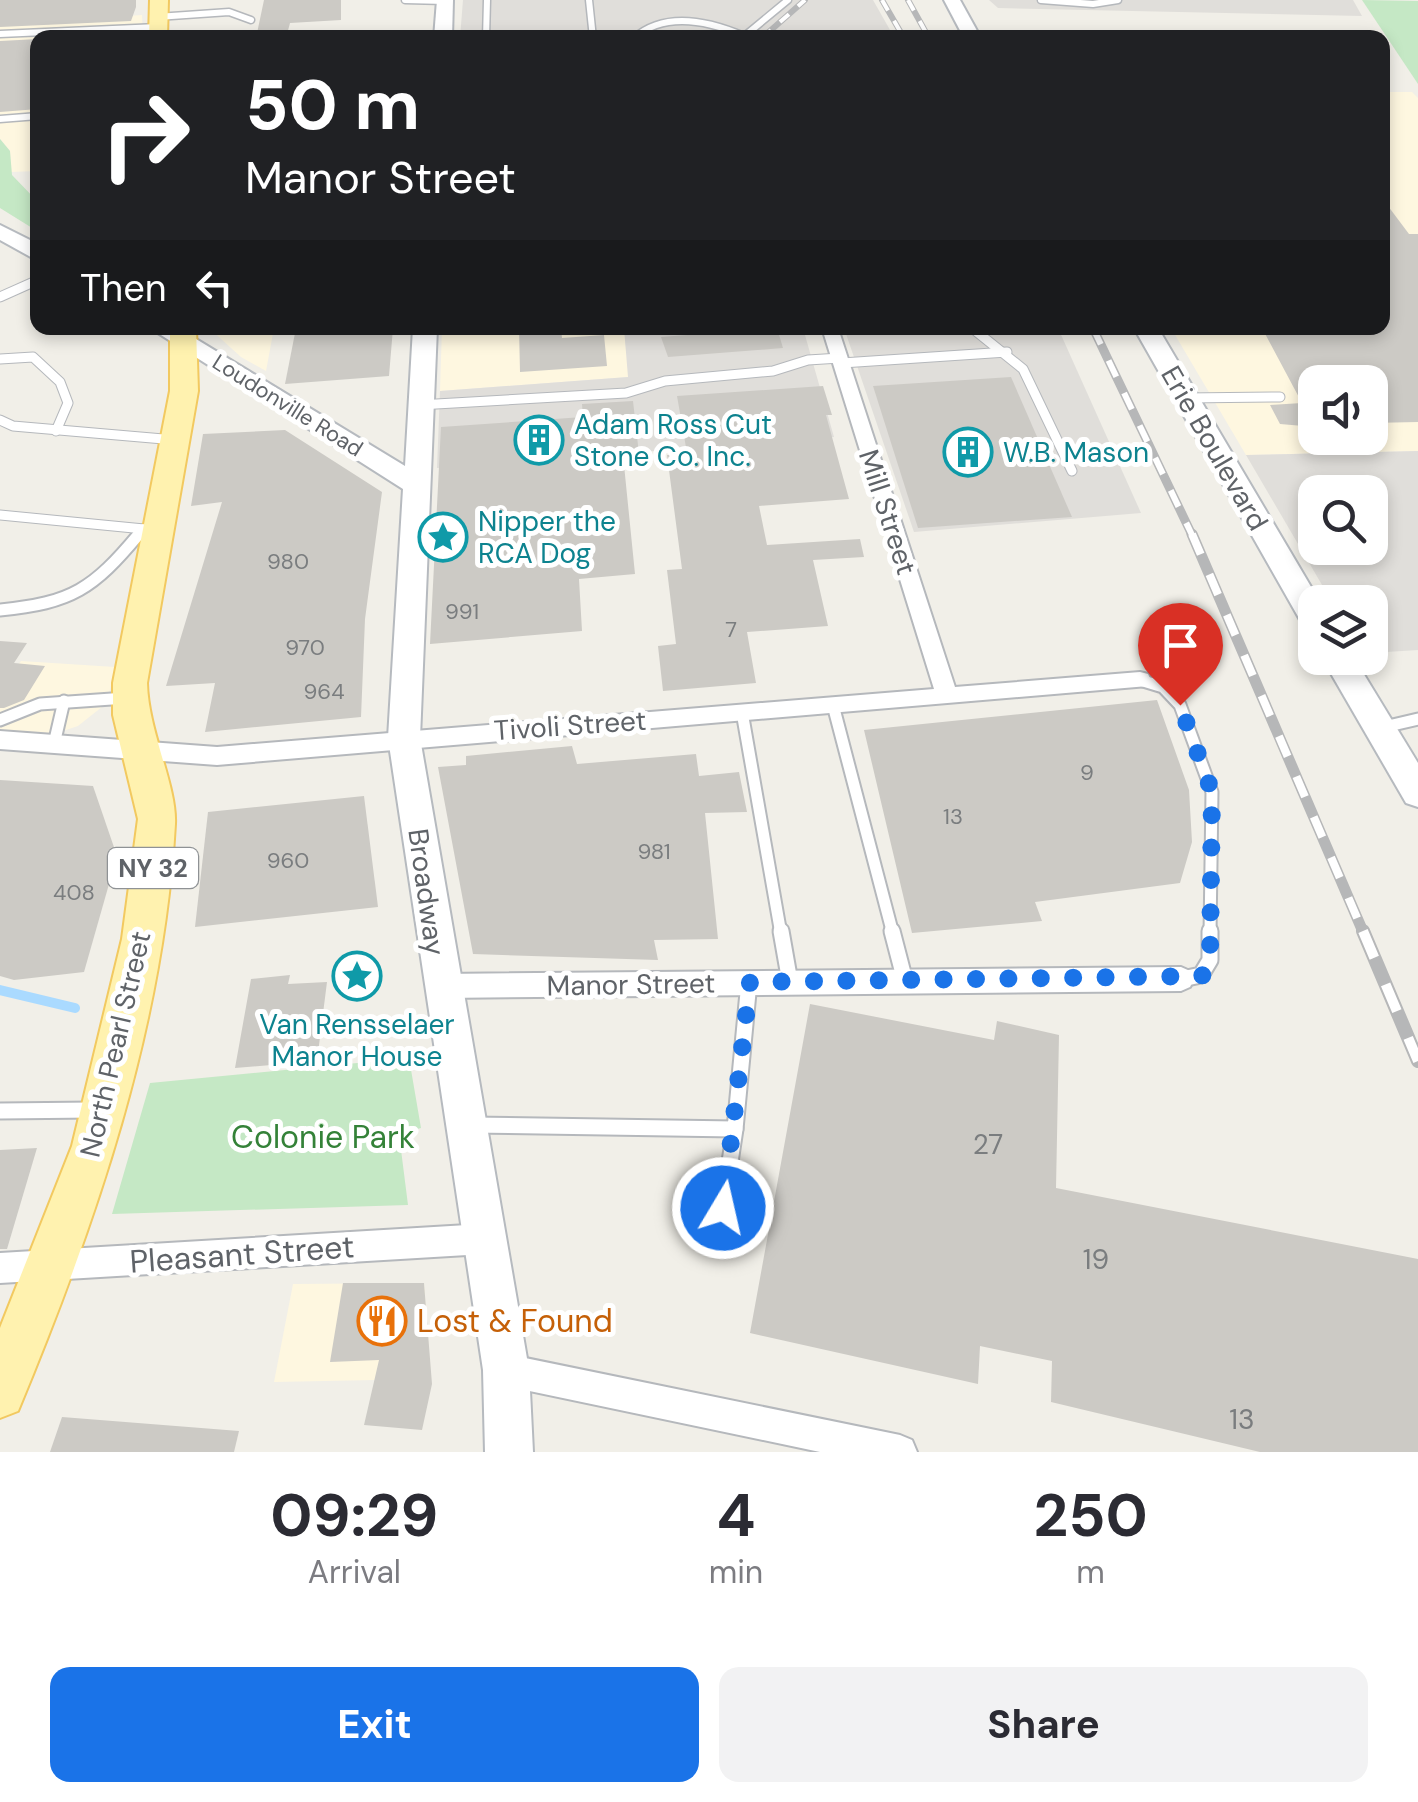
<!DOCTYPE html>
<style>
body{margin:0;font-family:"DM Sans",sans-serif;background:#f2f2f3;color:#2b2b33;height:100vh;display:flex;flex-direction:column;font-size:38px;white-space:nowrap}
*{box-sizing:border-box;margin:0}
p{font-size:32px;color:#7c7c81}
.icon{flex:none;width:55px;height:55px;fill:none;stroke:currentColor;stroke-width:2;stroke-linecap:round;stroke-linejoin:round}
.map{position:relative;height:1452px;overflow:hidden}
.drawer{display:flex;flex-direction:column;background:#fff;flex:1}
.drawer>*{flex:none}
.top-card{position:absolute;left:30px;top:30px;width:1360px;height:305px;border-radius:20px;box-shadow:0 5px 15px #0003;background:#202124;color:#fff;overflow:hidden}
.controls{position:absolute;left:1298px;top:365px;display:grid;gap:20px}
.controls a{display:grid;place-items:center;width:90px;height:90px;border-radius:20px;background:#fff;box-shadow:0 5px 15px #0003;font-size:50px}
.pin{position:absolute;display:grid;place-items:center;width:85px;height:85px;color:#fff;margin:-102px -42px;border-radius:50% 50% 50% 0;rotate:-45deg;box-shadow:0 0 10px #0007}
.pin .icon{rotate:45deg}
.me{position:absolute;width:110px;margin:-55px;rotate:9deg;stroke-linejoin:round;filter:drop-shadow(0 0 8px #0008)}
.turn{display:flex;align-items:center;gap:35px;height:210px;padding:0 50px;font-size:45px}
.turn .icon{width:130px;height:130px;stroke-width:2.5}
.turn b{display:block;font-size:70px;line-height:85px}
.then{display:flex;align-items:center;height:95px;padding:0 50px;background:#0003;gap:20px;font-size:38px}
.eta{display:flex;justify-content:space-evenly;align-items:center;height:170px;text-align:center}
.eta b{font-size:60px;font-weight:700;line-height:70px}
.cta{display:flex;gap:20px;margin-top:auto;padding:20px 50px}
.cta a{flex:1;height:115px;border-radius:20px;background:#1a73e8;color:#fff;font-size:40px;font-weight:700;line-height:115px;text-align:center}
.cta a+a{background:#f2f2f3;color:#2b2b33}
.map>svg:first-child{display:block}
.commercial{fill:#fef7e0;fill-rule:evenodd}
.industrial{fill:#e0deda;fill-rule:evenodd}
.green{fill:#c5e8c5}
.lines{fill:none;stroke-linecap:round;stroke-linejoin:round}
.stream{stroke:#aadaff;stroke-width:10}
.building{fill:#cccac5}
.lane-far3-casing{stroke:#b5b8bc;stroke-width:9}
.lane-far2-casing{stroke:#b5b8bc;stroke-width:11}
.lane-far1-casing{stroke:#b5b8bc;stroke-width:15}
.lane-casing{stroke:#b5b8bc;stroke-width:19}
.street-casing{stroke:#b5b8bc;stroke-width:4}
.secondary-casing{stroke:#b6babf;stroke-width:4}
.primary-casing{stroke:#f2c960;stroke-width:4}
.lane-far3{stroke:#fff;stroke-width:6}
.lane-far2{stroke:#fff;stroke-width:9}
.lane-far1{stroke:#fff;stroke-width:11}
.lane{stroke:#fff;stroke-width:15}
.street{fill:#fff;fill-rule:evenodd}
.secondary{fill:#fff;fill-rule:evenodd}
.primary{fill:#fff2af;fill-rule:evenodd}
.rail-far3-casing{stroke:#b6b7b8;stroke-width:6}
.rail-far2-casing{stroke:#b6b7b8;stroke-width:9}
.rail-far1-casing{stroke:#b6b7b8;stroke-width:11}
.rail-casing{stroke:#b6b7b8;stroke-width:14}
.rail-far3{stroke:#fff;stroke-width:4;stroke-dasharray:12;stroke-linecap:butt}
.rail-far2{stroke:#fff;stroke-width:6;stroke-dasharray:18;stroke-linecap:butt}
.rail-far1{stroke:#fff;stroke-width:8;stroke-dasharray:22;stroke-linecap:butt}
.rail{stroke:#fff;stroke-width:10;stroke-dasharray:29;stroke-linecap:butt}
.route{stroke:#1a73e8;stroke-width:18;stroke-dasharray:0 32.4}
.labels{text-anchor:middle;stroke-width:10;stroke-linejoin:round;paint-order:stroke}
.far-street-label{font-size:22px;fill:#5f6368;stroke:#fff}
.number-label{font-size:22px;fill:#7a7d7f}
.shield{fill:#fff;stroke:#8f9295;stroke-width:2.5}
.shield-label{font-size:25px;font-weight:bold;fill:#5f6368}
.culture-label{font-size:28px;fill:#0d838f;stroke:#fff;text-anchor:start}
.street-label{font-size:28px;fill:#5f6368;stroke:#fff}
.near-number-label{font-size:28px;fill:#7a7d7f}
.near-park-label{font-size:32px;fill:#348238;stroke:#fff}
.near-street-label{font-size:32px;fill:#5f6368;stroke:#fff}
.near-food-label{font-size:32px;fill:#c56008;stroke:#fff;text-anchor:start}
</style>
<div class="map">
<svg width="1418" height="1452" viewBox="0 0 1418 1452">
<rect width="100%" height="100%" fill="#f1efe8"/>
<g class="commercial">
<polygon points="142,15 143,37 38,38 37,171 11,172 10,151 0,139 0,25"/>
<path d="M1383,92H1412L1418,98V451L1246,455L1171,328H1382ZM1315,382H1370V438H1315Z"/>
<polygon points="209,328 274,328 266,371 241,357"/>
<polygon points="442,328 624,328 629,377 440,391"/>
<polygon points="21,661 115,667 107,703 78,726 63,731 37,737 0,731 0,690"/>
<polygon points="424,1283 431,1385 375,1380 274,1382 293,1284"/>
</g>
<g class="industrial">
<polygon points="463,0 873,0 894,37 460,38"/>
<polygon points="989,0 1353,0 1362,16 998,8"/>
<polygon points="624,328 803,328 834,437 437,468 440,391 628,377"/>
<polygon points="844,328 1058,328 1141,513 914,532"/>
<path d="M1418,451V650L1370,653V602H1332L1246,455ZM1370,492V548H1315V492Z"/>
</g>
<g class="green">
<polygon points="1362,0 1418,1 1418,84"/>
<polygon points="0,139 10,151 12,175 37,201 37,231 0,208"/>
<polygon points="409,1058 421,1128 399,1134 408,1205 112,1214 150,1083"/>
</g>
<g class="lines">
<polyline class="stream" points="0,990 75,1008"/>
</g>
<g class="building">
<polygon points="0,0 136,0 136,7 131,21 0,27"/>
<polygon points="264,0 341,0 341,20 290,23 286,38 256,38"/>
<polygon points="38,39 38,109 0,112 0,41"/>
<polygon points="1382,198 1409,234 1418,234 1418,422 1370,423 1370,382 1315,382 1315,427 1280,424 1270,405 1302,403 1262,328 1382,328"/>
<polygon points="296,328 393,328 389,376 285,384"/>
<polygon points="519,328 561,328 562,338 604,335 607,366 520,372"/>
<polygon points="777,328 783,348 668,357 661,337"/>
<polygon points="1011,377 1072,517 918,528 873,386"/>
<polygon points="823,386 832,415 826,415 849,499 759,506 767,545 860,539 864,557 813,560 828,626 747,632 756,683 663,691 658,646 676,644 667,570 682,569 667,455 687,453 677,396"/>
<polygon points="633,401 639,454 623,455 635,574 579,579 582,631 430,644 441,427 583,417 582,404"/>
<polygon points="285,430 382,492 365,619 361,717 205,732 215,683 166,686 222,502 191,506 203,434"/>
<polygon points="0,641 27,643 14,663 45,666 24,700 4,708 0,708"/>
<polygon points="1157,700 1189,790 1192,842 1180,883 1035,902 1042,921 912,933 864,730"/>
<polygon points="572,746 577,764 696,754 699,776 739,772 747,812 705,813 718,939 654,940 658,960 473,954 438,767 466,765 466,756"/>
<polygon points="0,780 93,786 117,856 84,972 14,980 0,976"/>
<polygon points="364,796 378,907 195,927 208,812"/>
<polygon points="290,975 288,984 327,982 317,1061 235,1068 251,979"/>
<polygon points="810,1004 994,1040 997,1021 1059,1035 1056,1188 1418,1259 1418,1452 1260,1452 1051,1402 1052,1361 980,1346 978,1384 750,1333"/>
<polygon points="37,1148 7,1249 0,1249 0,1150"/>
<polygon points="343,1283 424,1283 432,1384 422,1430 364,1425 379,1360 330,1362"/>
<polygon points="62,1417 239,1431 234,1452 50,1452"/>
</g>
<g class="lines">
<g class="lane-far3-casing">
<g id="lane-far3">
<polyline points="405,0 445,1"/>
<polyline points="589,0 593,38"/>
<polyline points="1041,0 1093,4 1118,0"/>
<polyline points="157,17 229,12 251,20"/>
<polyline points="0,34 158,27"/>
<polyline points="486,38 487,0"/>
<path d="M634,38C665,11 709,21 744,36"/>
<polyline points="742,38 788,0"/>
<polyline points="0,119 38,116"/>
</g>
</g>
<g class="lane-far2-casing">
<g id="lane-far2">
<polyline points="0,297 38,280"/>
<polyline points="972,328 1023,369 1072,471"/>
<polyline points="0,359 33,357 60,382 68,403 56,431"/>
<polyline points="842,363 1007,352"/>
<polyline points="1186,398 1280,397"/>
<polyline points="419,405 626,393 665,381 773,371 808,360 840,358"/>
<polyline points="0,420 13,426 175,440"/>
<polyline points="0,515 144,529"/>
<polyline points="137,537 143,529"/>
</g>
</g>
<g class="lane-far1-casing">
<g id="lane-far1">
<path d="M0,610C72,603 93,589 139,534"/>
<polyline points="1140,680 1163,687 1180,705 1212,792 1210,934"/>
<polyline points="833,705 893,934"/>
<polyline points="742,712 781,934"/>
<polyline points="0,720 40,704 126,698"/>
<polyline points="1384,727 1418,719"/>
<polyline points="54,744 64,701"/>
</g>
</g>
<g class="lane-casing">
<g id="lane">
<polyline points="781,931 790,982"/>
<polyline points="892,931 905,981"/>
<polyline points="1182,979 1201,975 1210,960 1210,931"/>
<polyline points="0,1111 93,1110"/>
<polyline points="471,1125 735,1129 749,982"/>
<polyline points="723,1208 735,1129"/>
</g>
</g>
<g class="street-casing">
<g id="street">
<polygon points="822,328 838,328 955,687 1140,672 1148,674 1151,680 1148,686 217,765 0,749 0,731 217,747 934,689"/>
<polygon points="1181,967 1190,971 1194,979 1190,987 1181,991 441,998 432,995 428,986 432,977 441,974"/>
<polygon points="484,1224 495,1228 499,1239 495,1250 484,1254 0,1283 0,1253"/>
<polygon points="506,1354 900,1435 912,1440 917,1452 820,1452 506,1386 495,1381 490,1370 495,1359"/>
</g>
</g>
<g class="secondary-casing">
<g id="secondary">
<polygon points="437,0 453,0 452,38 434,38"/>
<polygon points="944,0 960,0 981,38 964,38"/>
<polygon points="0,225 38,244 38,261 0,240"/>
<polygon points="150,328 178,328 405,466 413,328 437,328 420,738 529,1370 533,1452 485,1452 483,1370 388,738 403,489"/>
<polygon points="1134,328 1158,328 1320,602 1315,602 1315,630 1304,627"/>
<polygon points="1322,658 1354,658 1418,763 1418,807 1406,803"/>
</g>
</g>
<g class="primary-casing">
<g id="primary">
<polygon points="150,0 168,0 167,38 149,38"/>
<path d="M170,328H196L198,391L147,683C148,731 177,786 175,824C164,1026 95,1226 18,1411L0,1418V1328L72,1146L122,939L138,819L113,715V683L170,391Z"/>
</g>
</g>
<use href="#lane-far3" class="lane-far3"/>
<use href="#lane-far2" class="lane-far2"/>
<use href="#lane-far1" class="lane-far1"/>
<use href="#lane" class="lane"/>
<use href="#street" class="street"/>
<use href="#secondary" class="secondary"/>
<use href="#primary" class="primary"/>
<g class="rail-far3-casing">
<g id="rail-far3">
<polyline points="882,0 904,38"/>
<polyline points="908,0 929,38"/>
<polyline points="762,38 805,0"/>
</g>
</g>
<g class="rail-far2-casing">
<polyline id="rail-far2" points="1093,328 1193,537"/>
</g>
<g class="rail-far1-casing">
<polyline id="rail-far1" points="1192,534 1364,934"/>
</g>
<g class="rail-casing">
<polyline id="rail" points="1363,931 1418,1061"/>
</g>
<use href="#rail-far3" class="rail-far3"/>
<use href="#rail-far2" class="rail-far2"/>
<use href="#rail-far1" class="rail-far1"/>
<use href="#rail" class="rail"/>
</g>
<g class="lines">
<polyline class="route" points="723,1208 750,982 1202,976 1210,960 1212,792 1180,705"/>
</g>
<defs>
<g id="building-ring" transform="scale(2.5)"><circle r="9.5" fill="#fff" stroke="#0f9aa8" stroke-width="1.5"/><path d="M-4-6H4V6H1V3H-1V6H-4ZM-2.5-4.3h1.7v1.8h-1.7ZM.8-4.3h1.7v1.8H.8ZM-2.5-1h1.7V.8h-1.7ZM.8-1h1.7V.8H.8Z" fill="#0f9aa8"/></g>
<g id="sight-ring" transform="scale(2.5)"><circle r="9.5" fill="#fff" stroke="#0f9aa8" stroke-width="1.5"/><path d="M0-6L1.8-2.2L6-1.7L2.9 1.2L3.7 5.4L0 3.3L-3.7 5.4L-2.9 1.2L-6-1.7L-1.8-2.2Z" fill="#0f9aa8"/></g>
<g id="restaurant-ring" transform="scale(2.5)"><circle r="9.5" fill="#fff" stroke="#e8710a" stroke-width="1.5"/><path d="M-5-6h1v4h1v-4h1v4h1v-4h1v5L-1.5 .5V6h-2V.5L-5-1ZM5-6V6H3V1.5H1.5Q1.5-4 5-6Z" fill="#e8710a"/></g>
</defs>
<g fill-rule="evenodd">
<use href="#building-ring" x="539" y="440"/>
<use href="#building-ring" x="968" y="452"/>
<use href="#sight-ring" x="443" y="537"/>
<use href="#sight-ring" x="357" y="976"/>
<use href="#restaurant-ring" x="382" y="1321"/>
</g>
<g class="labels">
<g class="far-street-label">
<text transform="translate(288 405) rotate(32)" y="8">Loudonville Road</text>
</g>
<g class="number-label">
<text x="288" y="569">980</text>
<text x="462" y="619">991</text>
<text x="731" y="637">7</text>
<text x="305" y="655">970</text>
<text x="324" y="699">964</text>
<text x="1087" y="780">9</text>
<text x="953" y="824">13</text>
<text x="654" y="859">981</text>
<text x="288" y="868">960</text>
<text x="74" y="900">408</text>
</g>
<rect class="shield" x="108" y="848" width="90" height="40" rx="8"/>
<g class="shield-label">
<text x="153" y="877">NY 32</text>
</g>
<g class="culture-label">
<text x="574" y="434">Adam Ross Cut<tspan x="574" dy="32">Stone Co. Inc.</tspan></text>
<text x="1003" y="462">W.B. Mason</text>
<text x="478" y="531">Nipper the<tspan x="478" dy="32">RCA Dog</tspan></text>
<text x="357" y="1034" text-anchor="middle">Van Rensselaer<tspan x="357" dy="32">Manor House</tspan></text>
</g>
<g class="street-label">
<text transform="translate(1215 448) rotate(60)" y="10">Erie Boulevard</text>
<text transform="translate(888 512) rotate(72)" y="10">Mill Street</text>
<text transform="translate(570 725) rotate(-4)" y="10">Tivoli Street</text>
<text transform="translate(427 892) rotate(82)" y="10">Broadway</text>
<text transform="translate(631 984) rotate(-1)" y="10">Manor Street</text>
<text transform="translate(115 1044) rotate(-77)" y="10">North Pearl Street</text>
</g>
<g class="near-number-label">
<text x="988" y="1154">27</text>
<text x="1096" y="1269">19</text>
<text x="1242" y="1429">13</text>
</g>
<g class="near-park-label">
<text x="323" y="1148">Colonie Park</text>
</g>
<g class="near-street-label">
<text transform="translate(242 1254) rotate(-4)" y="11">Pleasant Street</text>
</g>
<g class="near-food-label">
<text x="417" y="1332">Lost &amp; Found</text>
</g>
</g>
</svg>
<div class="controls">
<a><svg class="icon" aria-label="sound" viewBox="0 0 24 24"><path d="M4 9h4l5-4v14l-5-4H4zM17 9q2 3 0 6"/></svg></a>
<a><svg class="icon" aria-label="search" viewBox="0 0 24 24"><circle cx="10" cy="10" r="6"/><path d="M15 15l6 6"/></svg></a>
<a><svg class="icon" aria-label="layers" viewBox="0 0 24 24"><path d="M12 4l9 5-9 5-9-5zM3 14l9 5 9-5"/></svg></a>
</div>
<div class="pin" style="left:1180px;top:705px;background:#d93025"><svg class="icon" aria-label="arrive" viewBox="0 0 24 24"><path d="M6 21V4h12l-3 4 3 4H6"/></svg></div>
<svg class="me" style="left:723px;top:1208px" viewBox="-20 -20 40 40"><circle r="17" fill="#1a73e8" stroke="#fff" stroke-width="3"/><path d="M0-11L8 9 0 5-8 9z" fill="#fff"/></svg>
<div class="top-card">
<div class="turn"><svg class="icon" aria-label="right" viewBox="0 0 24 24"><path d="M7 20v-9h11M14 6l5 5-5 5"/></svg><div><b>50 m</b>Manor Street</div></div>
<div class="then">Then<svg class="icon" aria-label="left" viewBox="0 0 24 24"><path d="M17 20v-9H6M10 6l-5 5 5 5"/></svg></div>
</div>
</div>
<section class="drawer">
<div class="eta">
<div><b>09:29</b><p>Arrival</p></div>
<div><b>4</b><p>min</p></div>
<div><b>250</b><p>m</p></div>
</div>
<div class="cta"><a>Exit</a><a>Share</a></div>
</section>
